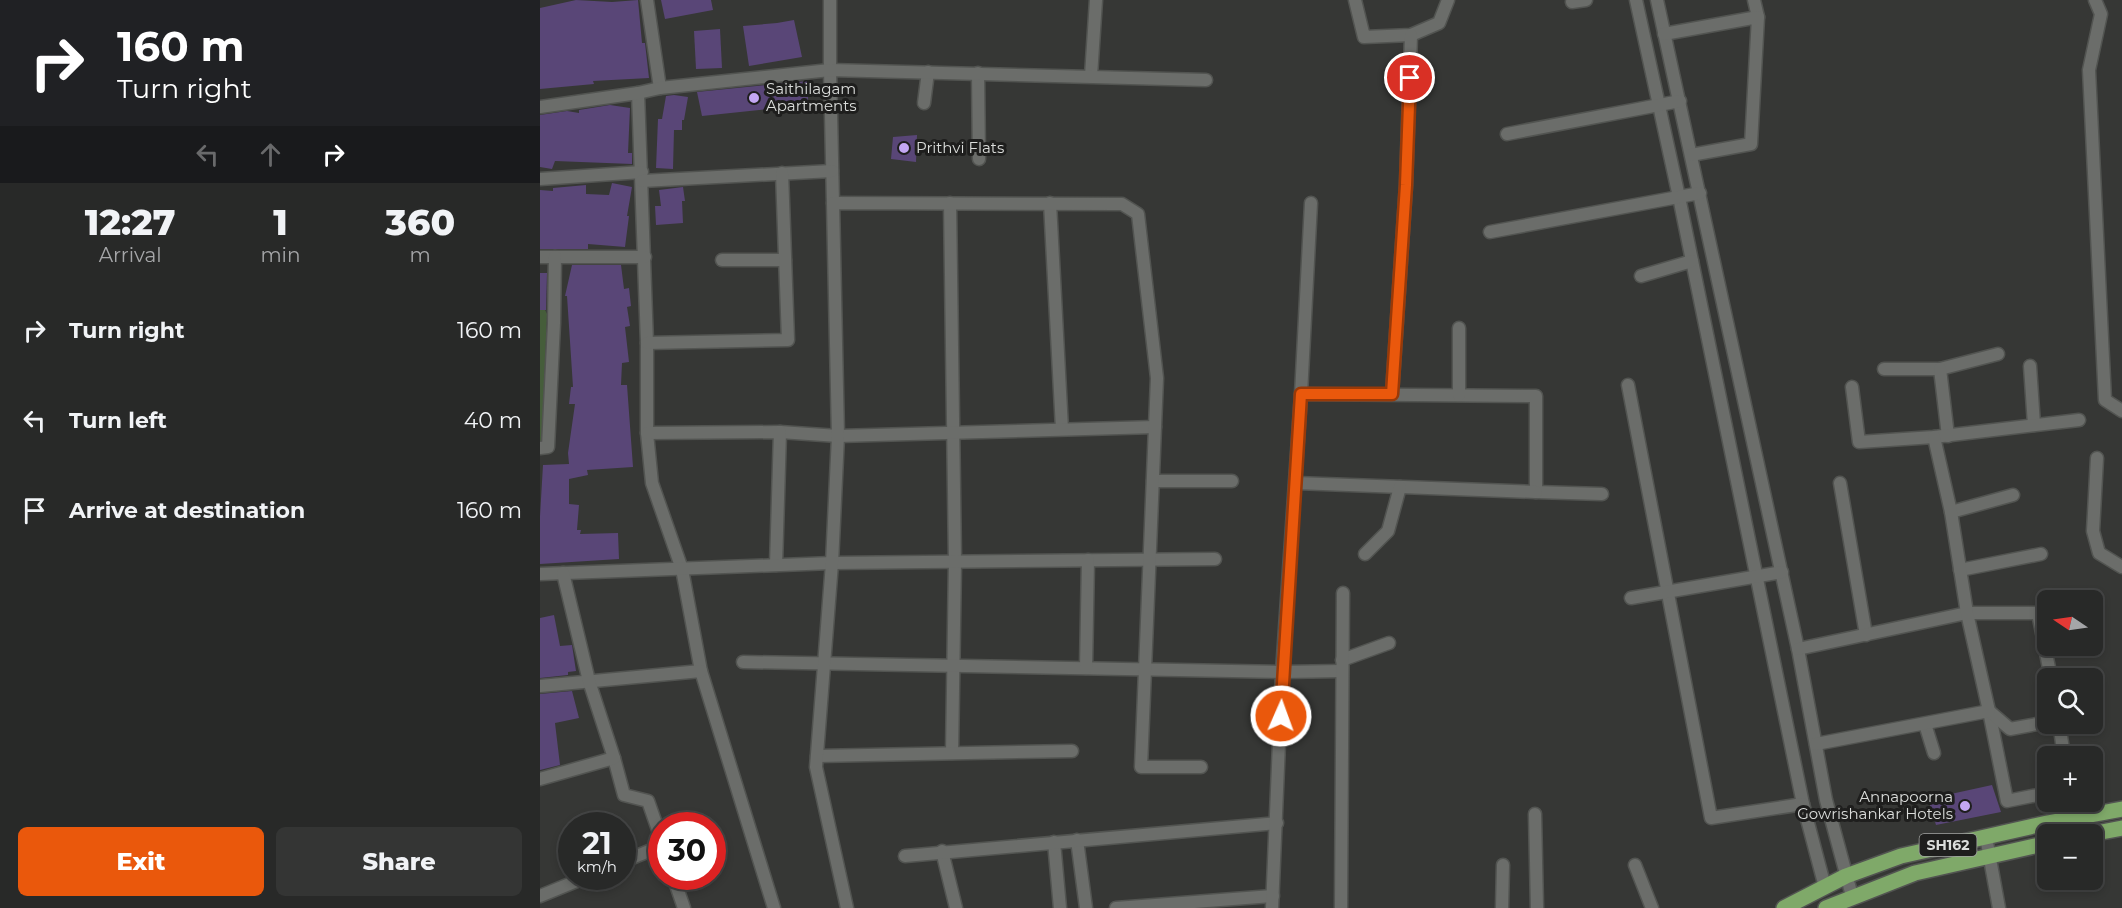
<!DOCTYPE html>
<meta charset="utf-8">
<style>
body{margin:0;font-family:Montserrat,sans-serif;background:#343534;color:#f1f3f6;height:100vh;display:flex;flex-direction:column;font-size:22px;white-space:nowrap}
*{box-sizing:border-box;margin:0}
p{font-size:20px;color:#a5a6a8}
.icon{flex:none;width:33px;height:33px;fill:none;stroke:currentColor;stroke-width:2;stroke-linecap:round;stroke-linejoin:round}
.map{position:relative;flex:1;overflow:hidden}
.sheet{display:flex;flex-direction:column;background:#282928;width:540px}
.sheet>*{flex:none}
.banner{background:#202124;color:#fff;overflow:hidden}
.needle{width:39px;rotate:283deg}
.controls{position:absolute;left:1497px;top:590px;display:grid;gap:12px}
.controls a{display:grid;place-items:center;width:66px;height:66px;border-radius:9px;background:#282928;box-shadow:0 3px 9px #0003,0 0 0 2px #444545;font-size:30px}
.speed{position:absolute;left:18px;top:812px;display:flex;gap:12px;font-size:30px;font-weight:700;text-align:center}
.speed>*{display:grid;place-content:center;width:78px;height:78px;border-radius:50%;background:#282928;box-shadow:0 3px 9px #0003,0 0 0 2px #444545;line-height:1}
.speed small{font-size:15px;font-weight:400}
.speed .limit{border:9px solid #d22;background:#fff;color:#111}
.pin{position:absolute;display:grid;place-items:center;width:51px;height:51px;color:#fff;margin:-26px;border:3px solid #fff;border-radius:50%;box-shadow:0 2px 6px #0007}
.me{position:absolute;width:66px;margin:-33px;rotate:2deg;stroke-linejoin:round;filter:drop-shadow(0 0 4px #0008)}
.turn{display:flex;align-items:center;gap:21px;height:126px;padding:0 18px;font-size:27px}
.turn .icon{width:78px;height:78px;stroke-width:2.5}
.turn b{display:block;font-size:42px;line-height:51px}
.lanes{display:flex;align-items:center;height:57px;padding:0 18px;background:#0003;justify-content:center;gap:30px;direction:ltr}
.lanes .off{opacity:.35}
.eta{display:flex;justify-content:space-evenly;align-items:center;height:102px;text-align:center}
.eta b{font-size:36px;font-weight:800;line-height:42px}
.cta{display:flex;gap:12px;margin-top:auto;padding:12px 18px}
.cta a{flex:1;height:69px;border-radius:9px;background:#ea580c;color:#fff;font-size:24px;font-weight:800;line-height:69px;text-align:center}
.cta a+a{background:#343534;color:#f1f3f6}
ul{padding:0;list-style:none}
li{display:flex;align-items:center;gap:18px;height:90px;padding:0 18px}
li div{flex:1}
li b{display:block;font-size:22px}
li em{font-style:normal}
main{display:flex;flex:1;min-height:0}
.map>svg:first-child{display:block}
.green{fill:#455d3a}
.building{fill:#594677}
.lines{fill:none;stroke-linecap:round;stroke-linejoin:round}
.street-casing{stroke:#525451;stroke-width:15}
.primary-casing{stroke:#525451;stroke-width:18}
.street{stroke:#6b6d6a;stroke-width:12}
.primary{stroke:#7fa969;stroke-width:15}
.route-casing{stroke:#983908;stroke-width:15}
.route{stroke:#ea580c;stroke-width:10}
.poi-dot{fill:#c3a7f2;stroke:#1e1e1d;stroke-width:2}
.labels{text-anchor:middle;stroke-width:6;stroke-linejoin:round;paint-order:stroke}
.shield{fill:#1e1e1d;stroke:#a2a4a2;stroke-width:1.5}
.shield-label{font-size:14px;font-weight:bold;fill:#dbdddb}
.poi-label{font-size:15px;fill:#dbdddb;stroke:#1e1e1d;text-anchor:start}
</style>
<main>
<section class="sheet">
<div class="banner">
<div class="turn"><svg class="icon" aria-label="right" viewBox="0 0 24 24"><path d="M7 20v-9h11M14 6l5 5-5 5"/></svg><div><b>160 m</b>Turn right</div></div>
<div class="lanes"><svg class="icon off" aria-label="left" viewBox="0 0 24 24"><path d="M17 20v-9H6M10 6l-5 5 5 5"/></svg><svg class="icon off" aria-label="ahead" viewBox="0 0 24 24"><path d="M12 20V5M6 11l6-6 6 6"/></svg><svg class="icon" aria-label="right" viewBox="0 0 24 24"><path d="M7 20v-9h11M14 6l5 5-5 5"/></svg></div>
</div>
<div class="eta">
<div><b>12:27</b><p>Arrival</p></div>
<div><b>1</b><p>min</p></div>
<div><b>360</b><p>m</p></div>
</div>
<ul>
<li><svg class="icon" aria-label="right" viewBox="0 0 24 24"><path d="M7 20v-9h11M14 6l5 5-5 5"/></svg><div><b>Turn right</b></div><em>160 m</em></li>
<li><svg class="icon" aria-label="left" viewBox="0 0 24 24"><path d="M17 20v-9H6M10 6l-5 5 5 5"/></svg><div><b>Turn left</b></div><em>40 m</em></li>
<li><svg class="icon" aria-label="arrive" viewBox="0 0 24 24"><path d="M6 21V4h12l-3 4 3 4H6"/></svg><div><b>Arrive at destination</b></div><em>160 m</em></li>
</ul>
<div class="cta"><a>Exit</a><a>Share</a></div>
</section>
<div class="map">
<svg width="1582" height="908" viewBox="0 0 1582 908">
<rect width="100%" height="100%" fill="#363735"/>
<polygon class="green" points="0,299 7,314 2,441 0,441"/>
<g class="building">
<polygon points="36,0 72,2 98,0 102,43 105,43 109,78 53,81 54,84 0,89 0,8"/>
<polygon points="121,0 171,0 173,10 125,19"/>
<polygon points="254,20 262,57 209,66 203,26 237,23"/>
<polygon points="180,29 182,68 156,69 154,31"/>
<polygon points="268,81 268,105 162,116 157,92"/>
<polygon points="134,95 148,97 144,120 142,120 142,130 134,130 133,169 116,168 118,119 122,119 126,96"/>
<polygon points="70,105 90,108 88,153 92,153 92,164 15,161 12,169 0,167 0,115 27,111 39,113 39,110"/>
<polygon points="377,135 376,162 351,159 353,137"/>
<polygon points="72,183 92,187 87,216 89,216 85,247 48,244 48,249 0,249 0,190 13,191 13,188 46,185 46,194 69,195"/>
<polygon points="143,187 145,201 142,201 143,223 116,225 115,206 121,206 119,190"/>
<polygon points="32,265 81,265 84,289 89,288 91,306 87,307 90,326 85,327 89,362 82,363 81,385 87,385 93,467 47,470 48,475 29,479 29,504 39,505 37,530 41,530 40,534 78,533 79,559 0,564 0,516 3,465 29,464 28,453 35,404 29,404 31,387 33,387 27,296 25,296"/>
<polygon points="0,273 7,273 6,310 0,310"/>
<polygon points="14,615 20,646 32,645 36,671 28,672 28,675 0,678 0,618"/>
<polygon points="32,691 39,718 15,723 20,765 0,770 0,694"/>
<polygon points="1452,785 1461,812 1396,825 1388,799"/>
</g>
<g class="lines">
<g class="street-casing">
<g id="street">
<polyline points="107,0 120,88"/>
<polyline points="290,0 290,70 293,203"/>
<polyline points="815,0 824,37 871,35 899,23 908,0"/>
<polyline points="1096,0 1139,197 1263,804 1285,887"/>
<polyline points="1117,0 1258,649 1286,800 1312,896"/>
<polyline points="1214,0 1218,17"/>
<polyline points="1555,0 1561,14 1549,70 1565,400 1582,411"/>
<polyline points="1032,2 1046,0"/>
<polyline points="1124,34 1218,17 1211,144 1151,155"/>
<polyline points="438,73 439,159"/>
<polyline points="551,76 556,0"/>
<polyline points="98,93 107,343 107,433 112,483 142,569 161,671 234,908"/>
<polyline points="384,103 388,72"/>
<polyline points="0,107 98,93 120,88 290,70 666,80"/>
<polyline points="967,134 1140,101"/>
<polyline points="0,179 102,172"/>
<polyline points="102,181 292,171"/>
<polyline points="410,203 415,562 412,753"/>
<polyline points="510,203 522,429"/>
<polyline points="950,232 1160,193"/>
<polyline points="0,257 105,257"/>
<polyline points="182,260 245,260"/>
<polyline points="1101,276 1152,261"/>
<polyline points="107,343 248,340 242,173"/>
<polyline points="1490,366 1494,425"/>
<polyline points="1344,369 1400,369 1458,354"/>
<polyline points="1400,369 1408,436"/>
<polyline points="1088,385 1171,818 1263,804"/>
<polyline points="1312,387 1319,442 1394,437 1539,420"/>
<polyline points="761,394 996,396 996,492 1062,494"/>
<polyline points="852,394 866,185 871,35"/>
<polyline points="919,395 919,328"/>
<polyline points="240,432 298,436 615,427"/>
<polyline points="107,433 240,432 236,565"/>
<polyline points="0,448 8,447 14,323 15,257"/>
<polyline points="1557,458 1553,531 1559,553 1582,567"/>
<polyline points="613,481 692,481"/>
<polyline points="756,483 996,492"/>
<polyline points="1300,483 1326,635"/>
<polyline points="1411,512 1473,495"/>
<polyline points="825,554 848,531 860,487"/>
<polyline points="1420,570 1501,554"/>
<polyline points="0,574 292,563 675,559"/>
<polyline points="1091,598 1242,572"/>
<polyline points="1258,649 1427,613 1498,613 1511,678"/>
<polyline points="802,660 849,643"/>
<polyline points="203,662 742,672 802,671"/>
<polyline points="546,668 548,560"/>
<polyline points="0,686 161,671"/>
<polyline points="1449,711 1467,801 1508,793"/>
<polyline points="1449,711 1470,729 1508,722"/>
<polyline points="1519,723 1524,756"/>
<polyline points="1385,724 1394,753"/>
<polyline points="1276,744 1449,711 1427,613 1411,512 1394,437"/>
<polyline points="277,756 532,751"/>
<polyline points="74,758 84,795 108,801 122,841"/>
<polyline points="0,779 74,758 49,681 23,573"/>
<polyline points="995,814 997,908"/>
<polyline points="1446,837 1459,908"/>
<polyline points="537,840 546,908"/>
<polyline points="514,842 520,908"/>
<polyline points="402,851 416,908"/>
<polyline points="365,856 737,823"/>
<polyline points="82,862 109,851 122,860"/>
<polyline points="1095,865 1112,908"/>
<polyline points="133,876 144,908"/>
<polyline points="0,896 49,876"/>
<polyline points="307,908 276,767 292,563 298,436 293,203 582,204 598,214 617,378 601,767 661,767"/>
<polyline points="576,908 733,896"/>
<polyline points="732,908 742,672 761,394 771,203"/>
<polyline points="801,908 803,593"/>
<polyline points="962,908 963,865"/>
</g>
</g>
<g class="primary-casing">
<g id="primary">
<polyline points="1551,834 1582,828"/>
<polyline points="1244,908 1306,876 1361,856 1507,823 1582,809"/>
<polyline points="1286,908 1375,873 1508,843"/>
</g>
</g>
<use href="#street" class="street"/>
<use href="#primary" class="primary"/>
</g>
<g class="lines">
<g class="route-casing">
<polyline id="route" points="741,716 761,394 852,394 866,185 870,78"/>
</g>
<use href="#route" class="route"/>
</g>
<g class="poi-dot">
<circle cx="214" cy="98" r="6"/>
<circle cx="364" cy="148" r="6"/>
<circle cx="1425" cy="806" r="6"/>
</g>
<g class="labels">
<rect class="shield" x="1379.5" y="834" width="57" height="22" rx="4.5"/>
<g class="shield-label">
<text x="1408" y="850">SH162</text>
</g>
<g class="poi-label">
<text x="226" y="94">Saithilagam<tspan x="226" dy="17">Apartments</tspan></text>
<text x="376" y="153">Prithvi Flats</text>
<text x="1413" y="802" text-anchor="end">Annapoorna<tspan x="1413" dy="17">Gowrishankar Hotels</tspan></text>
</g>
</g>
</svg>
<div class="controls">
<a><svg class="needle" viewBox="-14 -14 28 28"><path d="M0-13l5 13h-10z" fill="#e53935"/><path d="M0 13l5-13h-10z" fill="#a5a6a8"/></svg></a>
<a><svg class="icon" aria-label="search" viewBox="0 0 24 24"><circle cx="10" cy="10" r="6"/><path d="M15 15l6 6"/></svg></a>
<a>+</a>
<a>−</a>
</div>
<div class="speed"><div>21<small>km/h</small></div><div class="limit">30</div></div>
<div class="pin" style="left:870px;top:78px;background:#d93025"><svg class="icon" aria-label="arrive" viewBox="0 0 24 24"><path d="M6 21V4h12l-3 4 3 4H6"/></svg></div>
<svg class="me" style="left:741px;top:716px" viewBox="-20 -20 40 40"><circle r="17" fill="#ea580c" stroke="#fff" stroke-width="3"/><path d="M0-11L8 9 0 5-8 9z" fill="#fff"/></svg>
</div>
</main>
